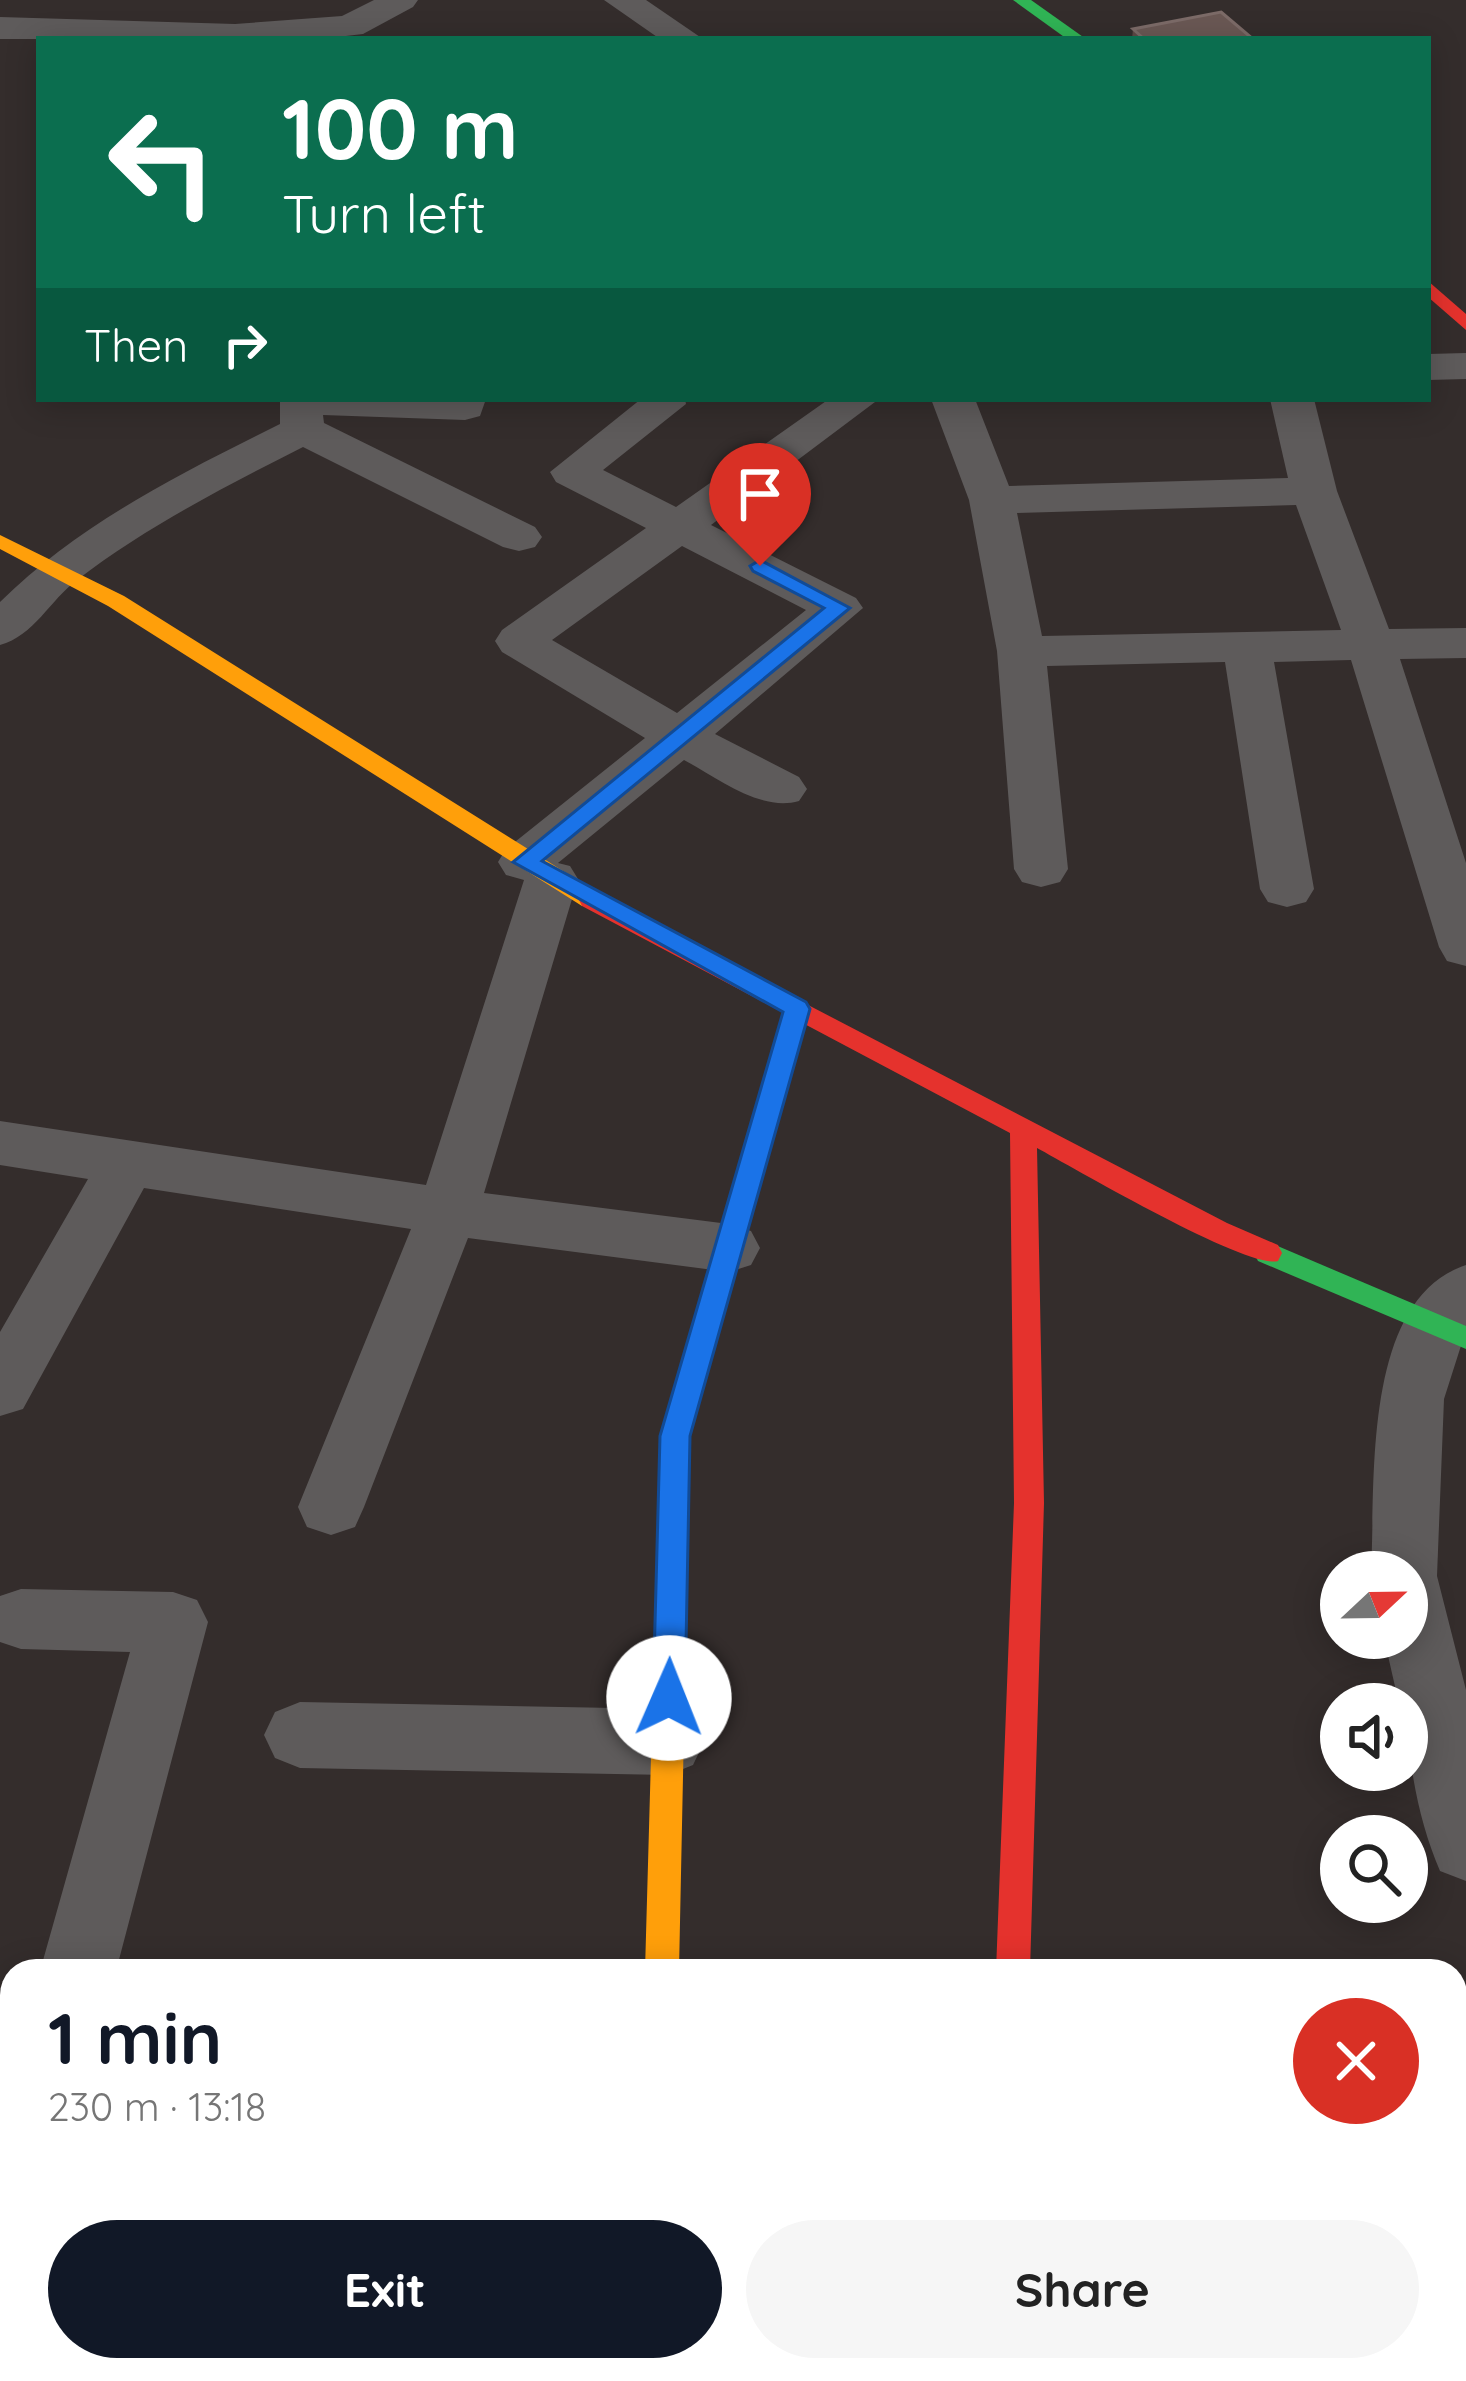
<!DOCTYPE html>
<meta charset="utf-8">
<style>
body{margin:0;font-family:Quicksand,sans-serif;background:#f6f6f6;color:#222;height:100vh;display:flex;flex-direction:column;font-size:45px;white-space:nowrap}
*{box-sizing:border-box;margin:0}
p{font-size:39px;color:#767676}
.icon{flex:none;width:66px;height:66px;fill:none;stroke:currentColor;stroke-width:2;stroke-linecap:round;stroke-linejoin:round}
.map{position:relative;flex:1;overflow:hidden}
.sheet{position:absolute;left:0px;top:1959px;width:1467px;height:423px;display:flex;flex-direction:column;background:#fff;border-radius:36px 36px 0 0;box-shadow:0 6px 30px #0003}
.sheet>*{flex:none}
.top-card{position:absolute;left:36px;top:36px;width:1395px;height:366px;border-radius:0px;box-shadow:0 6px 30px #0003;background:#0b6e4f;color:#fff;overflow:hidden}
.needle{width:78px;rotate:68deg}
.buttons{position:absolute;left:1320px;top:1551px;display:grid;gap:24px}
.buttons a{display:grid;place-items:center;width:108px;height:108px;border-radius:50%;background:#fff;box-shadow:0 6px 30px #0003;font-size:60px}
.pin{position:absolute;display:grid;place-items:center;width:102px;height:102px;color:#fff;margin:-123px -51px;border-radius:50% 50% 50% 0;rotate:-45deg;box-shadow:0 0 12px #0007}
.pin .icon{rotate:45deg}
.me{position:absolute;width:132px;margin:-66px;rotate:1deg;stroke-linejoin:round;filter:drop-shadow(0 0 9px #0008)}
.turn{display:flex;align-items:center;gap:42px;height:252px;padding:0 48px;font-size:54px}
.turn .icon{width:156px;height:156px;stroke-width:2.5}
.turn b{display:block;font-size:84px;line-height:102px}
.then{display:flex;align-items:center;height:114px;padding:0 48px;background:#0003;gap:24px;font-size:45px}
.round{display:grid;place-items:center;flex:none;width:126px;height:126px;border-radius:63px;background:#f6f6f6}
.summary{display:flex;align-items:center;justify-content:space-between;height:204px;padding:0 48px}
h1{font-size:72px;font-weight:700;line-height:90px;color:#111827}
.button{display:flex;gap:24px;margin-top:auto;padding:24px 48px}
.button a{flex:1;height:138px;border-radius:72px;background:#111827;color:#fff;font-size:48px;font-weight:700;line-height:138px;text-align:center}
.button a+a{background:#f6f6f6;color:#222}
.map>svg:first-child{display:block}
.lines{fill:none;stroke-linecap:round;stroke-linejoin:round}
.street{fill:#5e5b5b;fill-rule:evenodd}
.fast{fill:#30b455;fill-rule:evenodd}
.slow{fill:#ff9f0a;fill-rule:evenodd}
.jam{fill:#e5322d;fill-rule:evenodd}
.wall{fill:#5d4946}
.building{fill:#6a5854;stroke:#7c6b68;stroke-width:3}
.route{fill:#1a73e8;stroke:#114b97;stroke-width:3}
</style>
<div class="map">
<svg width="1466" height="2381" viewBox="0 0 1466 2381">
<rect width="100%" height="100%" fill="#342d2c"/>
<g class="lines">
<g class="street">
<polygon points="374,0 418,0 413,7 363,34 320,39 0,39 0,17 235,24 342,16"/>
<polygon points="604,0 646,0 703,39 660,39"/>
<polygon points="1466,353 1466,379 1428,380 1428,354"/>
<path d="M280,399H486L480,416L465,420L323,415L324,423L535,527L542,537L535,547L519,551L503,547L303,447C226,486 146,527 77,580C50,600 34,636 0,645V602C79,524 181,473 280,424Z"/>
<path d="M641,399H685L686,404L603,470L676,507L829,399H879L711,525L856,598L863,608L715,734L799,777L807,789L799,801C760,812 718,778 684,760L558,863L570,866L578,879L484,1193L729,1224L751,1231L760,1248L751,1265L729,1272L468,1238L364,1507L355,1527L331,1535L307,1527L298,1507L411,1229L144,1188L23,1409L0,1416V1332L88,1179L0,1165V1121L426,1185L524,880L506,875L498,862L506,849L645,738L502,652L495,641L502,630L646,528L556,482L550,472ZM682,546L806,610L677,713L552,640Z"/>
<path d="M931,399H975L1009,486L1288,478L1270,399H1314L1337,491L1389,629L1466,628V658L1400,659L1466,863V966L1447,961L1439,947L1351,660L1274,662L1314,889L1306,902L1287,907L1268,902L1260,889L1225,662L1047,666L1068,869L1060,882L1041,887L1022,882L1014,869L997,651L969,500ZM1296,505L1341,630L1042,636L1017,513Z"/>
<path d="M1466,1265V1330L1444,1399L1437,1576L1466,1690V1881L1440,1871C1418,1820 1407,1759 1407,1704H1399L1384,1638H1407V1572H1371C1376,1482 1361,1300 1466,1265Z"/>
<polygon points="21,1589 173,1592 197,1600 208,1622 116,1971 40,1971 130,1652 21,1649 0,1642 0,1596"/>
<polygon points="300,1702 668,1709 693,1719 704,1742 693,1765 668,1775 300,1768 275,1758 264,1735 275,1712"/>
<polygon points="12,2178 12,2299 0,2304 0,2183"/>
<polygon points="582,2370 666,2370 666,2381 580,2381"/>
</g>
<g class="fast">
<polygon points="1013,0 1031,0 1086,39 1067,39"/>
<polygon points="1268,1242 1466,1326 1466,1349 1258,1261 1254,1253 1258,1245"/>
</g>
<g class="slow">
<polygon points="0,535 124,596 600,894 603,900 600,906 582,906 108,606 0,549"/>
<polygon points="797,1000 810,1009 690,1436 679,1971 645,1971 660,1436 784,1009"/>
</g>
<g class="jam">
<polygon points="1428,281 1466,314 1466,330 1428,297"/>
<path d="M591,892L1227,1223L1278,1245L1282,1253L1278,1261C1248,1270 1074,1168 1037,1148L1044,1503L1030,1971H996L1014,1503L1010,1133L582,906L579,900L582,894Z"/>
</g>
</g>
<polygon class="wall" points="1133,29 1253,39 1132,39"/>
<polygon class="building" points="1221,12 1253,39 1144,39 1133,29"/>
<polygon class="route" points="760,560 850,608 542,861 806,1002 810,1009 690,1436 685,1698 680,1709 669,1713 657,1709 653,1698 660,1436 783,1012 513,862 824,608 753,571 750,566"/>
</svg>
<div class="buttons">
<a><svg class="needle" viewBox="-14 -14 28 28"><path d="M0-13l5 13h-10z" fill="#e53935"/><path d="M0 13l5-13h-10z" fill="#767676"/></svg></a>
<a><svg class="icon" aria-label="sound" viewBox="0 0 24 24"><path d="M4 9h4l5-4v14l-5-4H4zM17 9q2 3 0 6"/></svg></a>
<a><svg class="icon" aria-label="search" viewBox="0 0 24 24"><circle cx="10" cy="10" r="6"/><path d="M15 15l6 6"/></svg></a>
</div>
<div class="pin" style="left:760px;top:566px;background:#d93025"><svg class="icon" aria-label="arrive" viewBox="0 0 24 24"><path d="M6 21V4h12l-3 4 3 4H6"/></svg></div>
<svg class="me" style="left:669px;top:1698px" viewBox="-20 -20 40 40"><circle r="19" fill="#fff"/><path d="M0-13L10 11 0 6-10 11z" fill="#1a73e8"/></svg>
<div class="top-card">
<div class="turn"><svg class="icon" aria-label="left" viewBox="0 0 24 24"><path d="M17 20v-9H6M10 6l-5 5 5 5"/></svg><div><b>100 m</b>Turn left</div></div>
<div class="then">Then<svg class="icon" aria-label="right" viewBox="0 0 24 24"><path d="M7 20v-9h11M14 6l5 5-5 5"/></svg></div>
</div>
<section class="sheet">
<div class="summary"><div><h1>1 min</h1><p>230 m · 13:18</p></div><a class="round" style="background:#d93025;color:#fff"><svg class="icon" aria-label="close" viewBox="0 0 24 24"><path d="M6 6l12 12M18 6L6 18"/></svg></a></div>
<div class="button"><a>Exit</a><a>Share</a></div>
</section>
</div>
